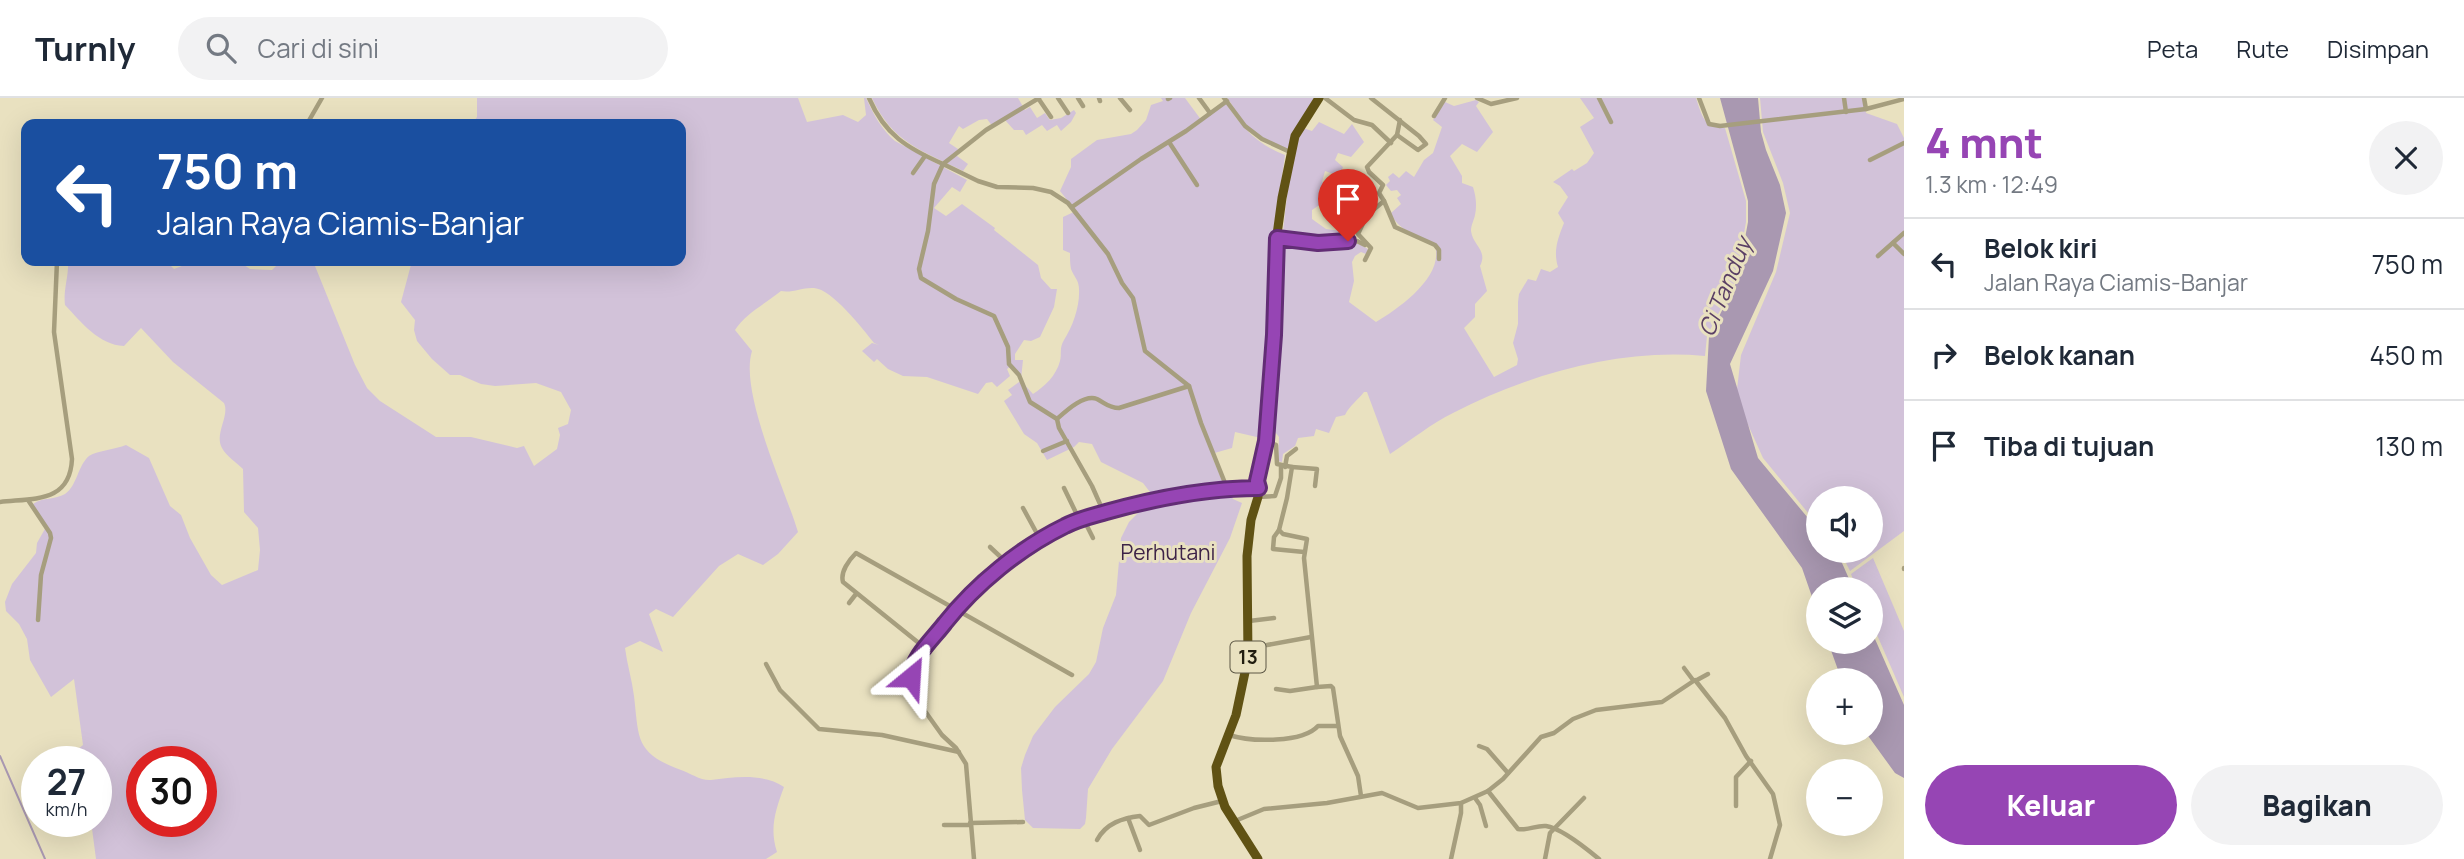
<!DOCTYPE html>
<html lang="id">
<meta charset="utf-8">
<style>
body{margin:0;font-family:Manrope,sans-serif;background:#f2f2f3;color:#1f2937;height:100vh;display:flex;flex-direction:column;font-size:26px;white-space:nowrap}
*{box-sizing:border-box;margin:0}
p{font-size:23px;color:#747a83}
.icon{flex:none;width:38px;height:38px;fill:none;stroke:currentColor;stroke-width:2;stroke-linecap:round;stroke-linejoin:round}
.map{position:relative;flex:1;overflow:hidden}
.details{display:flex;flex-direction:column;background:#fff;width:560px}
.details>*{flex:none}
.hud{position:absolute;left:21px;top:21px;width:665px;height:147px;border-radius:14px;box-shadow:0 7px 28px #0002;background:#1a4fa0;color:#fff;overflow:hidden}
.controls{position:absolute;left:1806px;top:388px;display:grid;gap:14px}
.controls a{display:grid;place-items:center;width:77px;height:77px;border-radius:50%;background:#fff;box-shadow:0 7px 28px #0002;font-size:35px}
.speed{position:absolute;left:21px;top:648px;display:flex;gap:14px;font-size:35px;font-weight:700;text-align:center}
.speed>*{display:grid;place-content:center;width:91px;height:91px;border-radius:50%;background:#fff;box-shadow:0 7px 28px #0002;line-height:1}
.speed small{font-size:18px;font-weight:400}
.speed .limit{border:10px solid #d22;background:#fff;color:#111}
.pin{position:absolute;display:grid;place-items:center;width:60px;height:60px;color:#fff;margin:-72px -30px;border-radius:50% 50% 50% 0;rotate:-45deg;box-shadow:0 0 7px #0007}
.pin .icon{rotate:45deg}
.me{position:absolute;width:77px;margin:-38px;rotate:27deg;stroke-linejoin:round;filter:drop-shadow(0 0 5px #0008)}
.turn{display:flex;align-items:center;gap:24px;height:147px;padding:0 21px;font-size:32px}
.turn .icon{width:91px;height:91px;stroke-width:2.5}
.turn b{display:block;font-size:49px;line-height:60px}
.round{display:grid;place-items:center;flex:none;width:74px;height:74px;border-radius:37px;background:#f2f2f3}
.headline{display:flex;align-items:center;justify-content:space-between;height:119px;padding:0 21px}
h1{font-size:42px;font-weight:800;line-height:52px;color:#9645b4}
.button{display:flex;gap:14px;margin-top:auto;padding:14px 21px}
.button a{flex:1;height:80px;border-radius:42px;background:#9645b4;color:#fff;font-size:28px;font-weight:800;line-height:80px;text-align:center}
.button a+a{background:#f2f2f3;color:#1f2937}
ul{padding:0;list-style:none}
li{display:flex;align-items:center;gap:21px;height:91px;padding:0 21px;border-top:2px solid #e0e1e3}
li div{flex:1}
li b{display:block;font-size:26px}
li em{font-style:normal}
header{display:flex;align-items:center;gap:42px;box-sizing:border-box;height:98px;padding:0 35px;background:#fff;border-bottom:2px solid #e0e1e3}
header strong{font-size:33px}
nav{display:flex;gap:38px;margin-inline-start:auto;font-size:24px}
.search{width:490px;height:63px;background:#f2f2f3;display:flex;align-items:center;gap:18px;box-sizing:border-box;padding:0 24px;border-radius:38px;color:#747a83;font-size:26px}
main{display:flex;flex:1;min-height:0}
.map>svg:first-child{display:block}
.green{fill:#d2c2d9;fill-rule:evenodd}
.water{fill:#a998b1}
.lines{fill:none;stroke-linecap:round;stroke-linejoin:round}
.stream{stroke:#a998b1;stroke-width:2}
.street{stroke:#a69e7e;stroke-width:4.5}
.highway{stroke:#605214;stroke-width:9}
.route-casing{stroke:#622d75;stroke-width:18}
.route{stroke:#9645b4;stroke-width:12}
.labels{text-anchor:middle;stroke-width:6;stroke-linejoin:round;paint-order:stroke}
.shield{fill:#e9e1c0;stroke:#5c5745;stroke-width:2}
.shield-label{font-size:19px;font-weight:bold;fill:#201c10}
.park-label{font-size:21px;fill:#3d2347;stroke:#e9e1c0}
.water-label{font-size:23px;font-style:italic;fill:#5a3f65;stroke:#e9e1c0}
</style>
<header>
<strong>Turnly</strong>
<div class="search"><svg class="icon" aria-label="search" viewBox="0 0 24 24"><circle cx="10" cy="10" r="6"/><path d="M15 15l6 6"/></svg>Cari di sini</div>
<nav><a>Peta</a><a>Rute</a><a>Disimpan</a></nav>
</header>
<main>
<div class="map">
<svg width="1904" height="761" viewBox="0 0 1904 761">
<rect width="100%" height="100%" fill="#e9e1c0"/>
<g class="green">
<path d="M477,0H798L807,24L843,17L858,24L866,17L864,0H866C874,17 881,31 895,43L967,82L960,94L952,89L934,110L946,118L962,106L995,130L994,132L1038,167L1041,180L1051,191H1057L1054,209L1040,239L1031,243L1024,242L1015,256V262H1023L1021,281L1011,268L1007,271L1010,278L997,289L992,284L986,285L978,296L927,279L903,278L888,271L877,261L874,264L862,253L872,245L879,247L874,245C863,231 832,191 814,190C803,189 793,195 781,193C765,206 746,215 735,232L752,253C739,294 785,391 798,434L778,456L763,467L738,456L719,468L673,519L656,511L649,516L663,554L640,543L625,550C627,566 632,582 634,598C639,641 635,655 681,672C690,675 701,683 711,682C734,679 764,675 784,689C776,711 769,730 777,754L766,761H96L91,723H96V663H63L83,647L74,581L51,599L30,562L27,541L19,526L6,513L5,504L12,486L36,455L37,445L46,429L33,406C43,399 55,402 65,396C77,388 78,367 89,358C96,353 116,351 126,347L149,360L170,408L181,417L190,440L211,477L222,487L258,472L260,452L258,430L244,414L243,371C237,365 226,358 222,350C214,336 230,318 224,305L173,264L141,230L124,248C99,247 81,224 65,207C63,192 69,178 68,163H166L174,171L195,163H238L250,171L272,172L281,163H313L355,267L367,290L380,303L436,339H471L517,350L524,348L534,368L557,351L560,337L558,330L568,326L571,312L561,294L536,285L495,288L481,286L460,277H450L432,261L417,243L414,232L415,222L401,204L412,163H681V26H472L477,19ZM142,663H201V723H142Z"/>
<path d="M872,0H1018L1025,12L1030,9L1037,20L1045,15L1050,22L1061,20L1074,12L1076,15L1071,24L1061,33L1057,27L1047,33L1042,27L1026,37L1023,32H1014L1005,22L993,29L987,21L979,22L963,31L959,28L949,45L958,51L957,58L968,66L963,73C922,53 892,44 872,0Z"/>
<path d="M1161,0H1185L1202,23L1226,5C1241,29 1258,47 1285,57L1272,153L1270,232L1261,340L1235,334L1232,350L1211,356L1224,387L1153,398L1143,385L1101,364L1092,346L1079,344L1074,349L1047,362L1037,345L1024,336L1004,303L1012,297L1008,292L1019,284H1022L1033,296C1045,288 1056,278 1060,263C1062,256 1059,250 1064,242C1073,228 1080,208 1079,191C1079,182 1074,179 1071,171C1070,166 1070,160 1070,155L1063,152V119L1076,113L1060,93L1071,69V61L1097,42L1131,36L1137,32L1146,22L1151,7L1163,3Z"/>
<path d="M1227,0H1314L1294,33L1289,53C1271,47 1250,35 1239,19C1235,12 1232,6 1227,0Z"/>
<path d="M1580,0H1696C1702,18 1704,30 1725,30L1746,103V124L1736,181L1707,238L1705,258C1619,250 1529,276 1453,315C1431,326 1411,342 1390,356L1367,294H1364C1357,303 1350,307 1345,317L1336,319L1329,335L1316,331L1314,338L1298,340L1295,348L1283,356L1282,364L1278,363L1279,339L1272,330C1278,253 1277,175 1287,98C1290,75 1291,49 1303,30L1312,33L1319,24L1344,36L1352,26L1364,44L1351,59L1338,55L1335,62L1343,69L1339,78L1325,73L1322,84L1331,91L1329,95L1325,94L1321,106L1312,112V121L1326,131L1341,133L1346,137L1345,146H1359L1368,151L1366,156L1361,154L1355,158L1352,164L1354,183L1349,204L1376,224C1399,210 1447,177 1434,145C1417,137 1398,133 1391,115L1401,106L1397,100L1401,97L1397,92L1391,93L1386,87L1390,83L1388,79L1393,75L1399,80L1406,73L1414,79L1424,62L1433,55L1442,29L1433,22L1445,4L1454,8L1476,2L1479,4L1476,8L1493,34L1477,54L1462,46L1450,58L1462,78V85L1473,89C1476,98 1477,108 1475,117C1474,122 1471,127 1471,133C1473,148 1488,152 1480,168L1487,193L1475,206V219L1464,230L1494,279L1517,267L1518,261L1513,245L1518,226V204L1519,196L1528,181L1536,183L1541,171L1550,174L1558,169C1553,153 1558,140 1564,125L1558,115L1568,99L1560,88L1553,84L1572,71L1574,73L1587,65L1594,55L1580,29L1594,20Z"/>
<polygon points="1760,0 1863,0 1866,15 1897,26 1904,40 1904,433 1850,473 1840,453 1871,453 1871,401 1818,401 1818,427 1763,360 1736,300 1741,257 1776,174 1790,115 1783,85 1763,34"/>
<polygon points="1222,394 1229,395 1233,401 1242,405 1230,440 1191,515 1163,583 1112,651 1088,691 1086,720 1085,726 1080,731 1033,730 1025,722 1022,692 1021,670 1025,657 1033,638 1055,609 1089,576 1096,564 1103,530 1116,497 1121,440 1129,424 1146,407 1192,401"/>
<polygon points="1873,460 1904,533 1904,599 1871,523 1871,492 1857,492 1851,476"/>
</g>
<g class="water">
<polygon points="1720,0 1758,0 1761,34 1766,52 1780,87 1786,115 1773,173 1730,266 1758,360 1818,432 1818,453 1836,453 1838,456 1854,492 1818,492 1818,516 1802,470 1731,371 1706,293 1709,238 1737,183 1748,124 1748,103"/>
<polygon points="1871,532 1904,607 1904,680 1895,675 1866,635 1871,635 1871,583 1842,583 1828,544 1871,544"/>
</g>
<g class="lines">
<polyline class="stream" points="0,658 45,761"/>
<g class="street">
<path d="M869,0C885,37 907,50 943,66L986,32L1039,0"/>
<polyline points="1038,0 1051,19"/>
<polyline points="1058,0 1068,15"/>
<polyline points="1078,0 1083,8"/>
<polyline points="1099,0 1100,3"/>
<polyline points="1120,0 1130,12"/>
<polyline points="1199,0 1210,15"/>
<polyline points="1224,0 1245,28 1262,41 1290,54"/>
<polyline points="1325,0 1354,22 1372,27 1391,45"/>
<polyline points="1477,0 1491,6 1517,0"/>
<polyline points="1599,0 1611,24"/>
<polyline points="1699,0 1709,26 1720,28 1866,11 1904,1"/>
<polyline points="1844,0 1846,14"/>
<polyline points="1864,0 1866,11"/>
<polyline points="1168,1 1170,0"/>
<polyline points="1434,18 1445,0"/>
<polyline points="307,26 322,0"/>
<polyline points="1397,37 1400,22"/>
<polyline points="1169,44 1197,87"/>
<polyline points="1870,62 1904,45"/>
<polyline points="913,75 925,58"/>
<polyline points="1384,103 1395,129 1435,147 1439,152 1439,161"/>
<polyline points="1072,109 1141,61 1186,33 1227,3"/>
<polyline points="1278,140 1318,145 1357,143 1365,147"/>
<polyline points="1893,145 1904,156"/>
<polyline points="1878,158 1904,135"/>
<polyline points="1365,162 1371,150 1358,136 1367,117 1384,103 1379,95 1383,87 1369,74 1367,69 1397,37 1418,52 1426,46 1419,38 1371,0"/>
<polyline points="1057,321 1030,304 1019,277 1009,266 1008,249 994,218 956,201 921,180 919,171 928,133 934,86 943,66 978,83 997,89 1033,90 1051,94 1068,105 1108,156 1122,185 1133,200 1145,253 1189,288 1201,325 1227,390"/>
<polyline points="1267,344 1276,347 1277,366 1292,369 1287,400 1279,432 1283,436 1307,441 1304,460 1317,589 1331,588 1333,590 1340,638 1358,678 1361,698"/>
<polyline points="1043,353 1067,343"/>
<polyline points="1285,369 1287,358 1296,351"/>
<polyline points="1292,369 1317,371 1315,388"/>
<polyline points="1064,390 1079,421"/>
<polyline points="1258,399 1275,398 1281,380 1281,369"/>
<polyline points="28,402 50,435 51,440 41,477 38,522"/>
<path d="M0,404C34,400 70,405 72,361L54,234L57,163"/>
<polyline points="1023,410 1041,443"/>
<path d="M1104,415L1092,388L1059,330L1057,321C1066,313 1084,296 1097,301C1105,305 1109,310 1119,310L1189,288"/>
<polyline points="1083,420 1093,440"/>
<polyline points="1279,432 1274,439 1273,451 1304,454"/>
<polyline points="990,449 1007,465"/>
<polyline points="1904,471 1904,470"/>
<polyline points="849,505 856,496"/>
<polyline points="1249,523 1274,520"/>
<polyline points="1267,547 1311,539"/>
<path d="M925,550L843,484C840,474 849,462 856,455L1072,577"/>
<polyline points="766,566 780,592 819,631 882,637 959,654"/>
<polyline points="1684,570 1693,582"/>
<polyline points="1697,582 1708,576"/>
<polyline points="1276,591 1290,593 1317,589"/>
<path d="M1229,637C1251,644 1303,645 1318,628H1337"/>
<polyline points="1479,648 1487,651 1508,675"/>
<path d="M1488,693L1518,731C1528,733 1536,727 1546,728C1561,730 1587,751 1599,761"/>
<polyline points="1475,700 1480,707 1486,728"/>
<polyline points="1736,708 1736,679 1751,663"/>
<polyline points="1128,720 1140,752"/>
<polyline points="1235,723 1264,711 1327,705 1382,695 1418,710 1461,705 1488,693 1503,681 1541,639 1554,635 1573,621 1596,612 1662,604 1695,582 1725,620 1746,658 1773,696 1780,727 1770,761"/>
<polyline points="970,725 1023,724"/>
<polyline points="944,727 970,727"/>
<path d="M1097,742C1106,725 1123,720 1140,718L1149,727L1194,710L1222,703"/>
<polyline points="974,761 966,666 956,650 942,637 917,602 911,579 917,561 955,512 1007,465 1065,427 1079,421 1157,400 1227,390 1258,390"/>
<polyline points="1451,761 1461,715 1461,705"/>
<polyline points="1545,761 1550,735 1584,700"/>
</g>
<polyline class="highway" points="1258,761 1225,709 1218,688 1216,669 1236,617 1248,560 1247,458 1251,422 1258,399 1257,383 1266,343 1274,237 1276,144 1282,100 1295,38 1319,0"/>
</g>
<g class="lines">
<g class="route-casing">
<path id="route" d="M911,579C912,559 933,541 945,525C976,486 1020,450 1065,428C1078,421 1092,418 1106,414C1156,400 1206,390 1259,390L1257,383L1266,343L1274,237L1277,140L1318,145L1348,143"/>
</g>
<use href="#route" class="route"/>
</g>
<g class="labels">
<rect class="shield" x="1230.5" y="543.5" width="35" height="31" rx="5"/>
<g class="shield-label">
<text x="1248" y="566">13</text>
</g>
<g class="park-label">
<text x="1168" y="462">Perhutani</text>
</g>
<g class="water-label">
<text transform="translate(1725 189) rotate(-68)" y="8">Ci Tanduy</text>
</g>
</g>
</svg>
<div class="controls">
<a><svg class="icon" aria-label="sound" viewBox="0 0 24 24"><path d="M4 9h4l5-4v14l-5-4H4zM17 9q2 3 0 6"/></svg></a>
<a><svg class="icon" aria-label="layers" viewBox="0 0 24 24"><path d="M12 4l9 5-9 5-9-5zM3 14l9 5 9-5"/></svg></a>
<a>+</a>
<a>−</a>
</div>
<div class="speed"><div>27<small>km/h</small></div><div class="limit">30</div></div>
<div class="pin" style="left:1348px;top:143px;background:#d93025"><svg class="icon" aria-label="arrive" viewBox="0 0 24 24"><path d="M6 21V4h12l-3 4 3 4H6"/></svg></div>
<svg class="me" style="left:911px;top:579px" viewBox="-20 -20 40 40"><path d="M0-17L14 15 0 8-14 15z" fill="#9645b4" stroke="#fff" stroke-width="4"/></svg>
<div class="hud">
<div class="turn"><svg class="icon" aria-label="left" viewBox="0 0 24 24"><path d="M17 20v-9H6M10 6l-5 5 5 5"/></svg><div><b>750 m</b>Jalan Raya Ciamis-Banjar</div></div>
</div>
</div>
<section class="details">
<div class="headline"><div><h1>4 mnt</h1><p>1.3 km · 12:49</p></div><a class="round"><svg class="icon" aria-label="close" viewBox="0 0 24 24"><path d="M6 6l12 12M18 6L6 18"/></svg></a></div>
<ul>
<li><svg class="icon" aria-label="left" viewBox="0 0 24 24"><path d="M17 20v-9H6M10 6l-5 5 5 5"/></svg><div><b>Belok kiri</b><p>Jalan Raya Ciamis-Banjar</p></div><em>750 m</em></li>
<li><svg class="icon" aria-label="right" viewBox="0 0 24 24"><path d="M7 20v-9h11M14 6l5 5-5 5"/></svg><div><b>Belok kanan</b></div><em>450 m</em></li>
<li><svg class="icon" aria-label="arrive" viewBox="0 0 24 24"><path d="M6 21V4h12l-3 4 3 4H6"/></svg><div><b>Tiba di tujuan</b></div><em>130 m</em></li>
</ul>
<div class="button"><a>Keluar</a><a>Bagikan</a></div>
</section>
</main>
